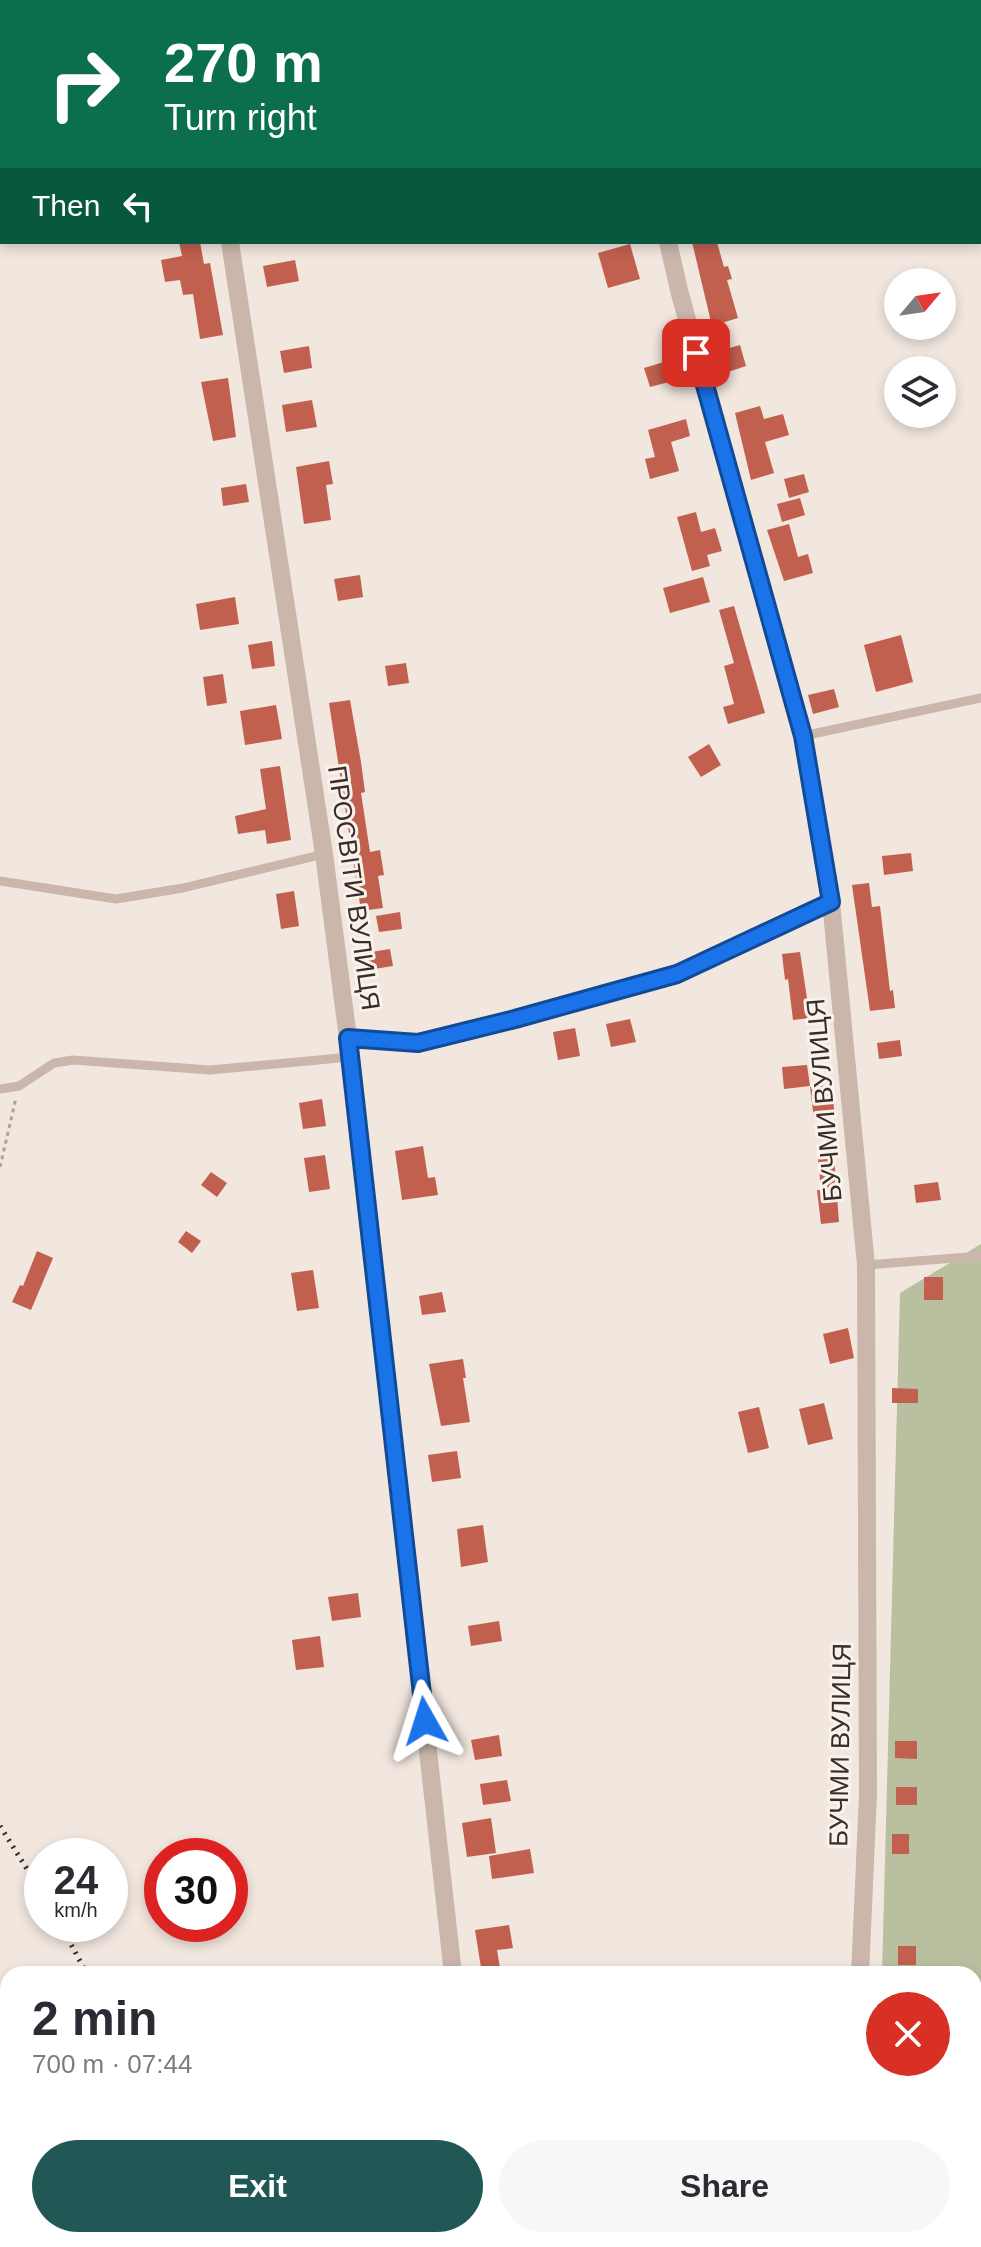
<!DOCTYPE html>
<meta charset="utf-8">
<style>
body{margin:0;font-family:Helvetica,sans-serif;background:#f7f7f7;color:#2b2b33;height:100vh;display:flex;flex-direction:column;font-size:30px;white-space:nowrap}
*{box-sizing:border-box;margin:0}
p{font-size:26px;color:#7c7c81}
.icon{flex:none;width:44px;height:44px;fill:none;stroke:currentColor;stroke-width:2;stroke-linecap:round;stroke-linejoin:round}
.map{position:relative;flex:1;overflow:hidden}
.panel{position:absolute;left:0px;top:1966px;width:982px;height:282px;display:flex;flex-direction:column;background:#fff;border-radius:24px 24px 0 0;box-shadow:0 4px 12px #0003}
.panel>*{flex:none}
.guide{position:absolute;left:0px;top:0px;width:982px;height:244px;box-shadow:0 4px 12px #0003;background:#0b6e4f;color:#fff;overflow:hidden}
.needle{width:52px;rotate:61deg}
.controls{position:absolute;left:884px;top:268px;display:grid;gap:16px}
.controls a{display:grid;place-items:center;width:72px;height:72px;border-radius:50%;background:#fff;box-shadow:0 4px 12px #0003;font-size:40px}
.speed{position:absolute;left:24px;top:1838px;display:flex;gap:16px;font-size:40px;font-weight:700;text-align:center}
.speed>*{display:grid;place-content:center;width:104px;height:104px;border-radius:50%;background:#fff;box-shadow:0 4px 12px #0003;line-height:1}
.speed small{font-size:20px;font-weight:400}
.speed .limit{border:12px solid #d22;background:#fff;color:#111}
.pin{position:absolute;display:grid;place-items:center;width:68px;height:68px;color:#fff;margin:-34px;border-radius:16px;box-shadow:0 4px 12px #0006}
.me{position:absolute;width:88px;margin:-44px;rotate:354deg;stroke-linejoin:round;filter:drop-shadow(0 0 6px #0008)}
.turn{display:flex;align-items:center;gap:28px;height:168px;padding:0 32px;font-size:36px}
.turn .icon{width:104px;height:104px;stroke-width:2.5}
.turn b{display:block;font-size:56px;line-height:68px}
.then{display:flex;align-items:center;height:76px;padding:0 32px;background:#0003;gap:16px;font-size:30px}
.round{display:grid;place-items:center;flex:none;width:84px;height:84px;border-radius:42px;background:#f7f7f7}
.summary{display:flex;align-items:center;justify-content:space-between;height:136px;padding:0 32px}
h1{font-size:48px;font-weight:600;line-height:60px}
.primary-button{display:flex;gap:16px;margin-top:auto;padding:16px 32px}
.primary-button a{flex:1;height:92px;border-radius:48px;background:#215856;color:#fff;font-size:32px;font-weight:600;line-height:92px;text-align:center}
.primary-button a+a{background:#f7f7f7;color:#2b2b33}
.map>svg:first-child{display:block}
.green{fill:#b8c09f}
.building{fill:#c1604e}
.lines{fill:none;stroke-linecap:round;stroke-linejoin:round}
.path{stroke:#b5a095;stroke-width:3;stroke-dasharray:4 4;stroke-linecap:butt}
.lane{stroke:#cab6ab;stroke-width:9}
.street{stroke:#cab6ab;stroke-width:18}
.rail{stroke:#382d2a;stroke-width:5;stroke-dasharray:2 6;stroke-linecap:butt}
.route-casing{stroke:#114b97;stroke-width:20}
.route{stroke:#1a73e8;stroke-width:14}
.labels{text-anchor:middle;stroke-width:6;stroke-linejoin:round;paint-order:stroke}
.street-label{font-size:26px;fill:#382d2a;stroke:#f9f2eb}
</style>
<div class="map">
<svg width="981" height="2247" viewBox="0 0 981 2247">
<rect width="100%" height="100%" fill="#f2e7df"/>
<g class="green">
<polygon points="981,1244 981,2247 878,2247 878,2240 974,2240 974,1974 882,1974 900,1293"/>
<polygon points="0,2150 8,2179 8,2240 25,2240 27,2247 0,2247"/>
</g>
<g class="building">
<polygon points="179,242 200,242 204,264 210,263 223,335 200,339 193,294 183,295 180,280 165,282 161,260 182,256"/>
<polygon points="692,242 717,242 724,267 728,266 732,279 727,280 738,318 712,326"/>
<polygon points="630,244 640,279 608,288 598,253"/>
<polygon points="295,260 299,281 267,287 263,266"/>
<polygon points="740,345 746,366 725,373 719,351"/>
<polygon points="309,346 312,368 284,373 280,351"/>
<polygon points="667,361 673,381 650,387 644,368"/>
<polygon points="228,378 236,437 213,441 201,382"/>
<polygon points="312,400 317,427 286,432 282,405"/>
<polygon points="760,406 764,419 783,414 789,435 765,442 774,473 751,480 735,413"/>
<polygon points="686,419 690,436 671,442 679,471 650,479 645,459 655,457 648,430"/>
<polygon points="329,461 333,484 326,485 331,520 304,524 296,467"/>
<polygon points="804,474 809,492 789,498 784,479"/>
<polygon points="246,484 249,502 223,506 221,488"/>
<polygon points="800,498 805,515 782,522 777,504"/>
<polygon points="696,512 701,532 715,528 722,551 707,555 710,566 692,571 677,517"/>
<polygon points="789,524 798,557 808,554 813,573 784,581 767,530"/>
<polygon points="360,575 363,597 338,601 334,579"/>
<polygon points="703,577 710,602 670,613 663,588"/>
<polygon points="235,597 239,624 200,630 196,604"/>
<polygon points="734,606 765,713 728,724 723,707 734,704 724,666 734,663 719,610"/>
<polygon points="901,635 913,682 876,692 864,645"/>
<polygon points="272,641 275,666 252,669 248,645"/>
<polygon points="406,663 409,683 388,686 385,666"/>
<polygon points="223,674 227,703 207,706 203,677"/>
<polygon points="834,689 839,707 813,714 808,695"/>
<polygon points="350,700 361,762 365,792 361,793 370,852 380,850 384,875 378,876 383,908 361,911 329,703"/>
<polygon points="276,705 282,739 245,745 240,711"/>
<polygon points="709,744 721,765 701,777 688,757"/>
<polygon points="280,766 291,840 267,844 265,830 238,834 235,816 266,809 260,769"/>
<polygon points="911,853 913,871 884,875 882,856"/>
<polygon points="869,883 872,907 880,906 890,991 893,990 895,1008 870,1011 852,885"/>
<polygon points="294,891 299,926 281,929 276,894"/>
<polygon points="400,912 402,929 379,932 376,916"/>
<polygon points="390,949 393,966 368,970 365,953"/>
<polygon points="800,952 810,1018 793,1020 788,979 785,980 782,954"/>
<polygon points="630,1019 636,1042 611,1047 606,1024"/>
<polygon points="575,1028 580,1056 558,1060 553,1032"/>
<polygon points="900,1040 902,1056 879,1059 877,1043"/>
<polygon points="807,1065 810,1086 784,1089 782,1067"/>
<polygon points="831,1085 835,1116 814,1119 810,1087"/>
<polygon points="322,1099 326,1126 303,1129 299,1103"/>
<polygon points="423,1146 428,1178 435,1177 438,1195 402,1200 395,1151"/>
<polygon points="325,1155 330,1189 309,1192 304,1158"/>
<polygon points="834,1156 839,1222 821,1224 817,1190 821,1190 818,1158"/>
<polygon points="211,1172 227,1183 217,1197 201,1185"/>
<polygon points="938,1182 941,1200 916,1203 914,1185"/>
<polygon points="186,1231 201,1241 192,1253 178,1242"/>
<polygon points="37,1251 53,1258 31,1310 12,1302 20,1285 23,1286"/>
<polygon points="313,1270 319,1308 297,1311 291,1273"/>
<rect x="924" y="1277" width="19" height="23"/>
<polygon points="442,1292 446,1312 422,1315 419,1296"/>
<polygon points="848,1328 854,1358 830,1364 823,1334"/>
<polygon points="463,1359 466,1378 463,1378 470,1422 441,1426 429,1364"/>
<polygon points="892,1388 918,1389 918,1403 892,1403"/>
<polygon points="824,1403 833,1439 808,1445 799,1409"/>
<polygon points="759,1407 769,1448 748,1453 738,1412"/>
<polygon points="457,1451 461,1478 432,1482 428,1455"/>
<polygon points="483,1525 488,1562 461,1567 457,1529"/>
<polygon points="358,1593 361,1617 332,1621 328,1597"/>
<polygon points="499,1621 502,1641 471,1646 468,1626"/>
<polygon points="320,1636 324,1667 296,1670 292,1640"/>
<polygon points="499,1735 502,1756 475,1760 471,1740"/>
<polygon points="895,1741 917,1741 917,1759 895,1758"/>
<polygon points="507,1780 511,1801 483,1805 480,1784"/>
<rect x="896" y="1787" width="21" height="18"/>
<polygon points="491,1818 496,1853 467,1857 462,1823"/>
<rect x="892" y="1834" width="17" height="20"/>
<polygon points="530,1849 534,1873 492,1879 489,1856"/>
<polygon points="509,1925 513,1948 497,1950 501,1974 482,1974 475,1930"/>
<rect x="898" y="1946" width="18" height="19"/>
</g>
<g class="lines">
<polyline class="path" points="0,1167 16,1098"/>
<g class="lane">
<polyline points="803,736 981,698"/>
<polyline points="0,881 116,899 183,888 324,854"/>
<polyline points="348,1038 418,1043 677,974 831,902"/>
<polyline points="0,1089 19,1086 54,1063 73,1060 210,1070 350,1057"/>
<polyline points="866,1265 981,1256"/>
<polyline points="974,2163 981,2163"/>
<polyline points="850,2247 850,2240"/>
</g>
<g class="street">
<polyline points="193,0 194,2"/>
<polyline points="615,0 615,2"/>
<polyline points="230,242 324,854 348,1038 453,1974"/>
<polyline points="668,242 680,294 803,736 831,902 866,1265 868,1795 860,1974"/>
<polyline points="483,2240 484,2247"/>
</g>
<g class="rail">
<polyline points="0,1826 42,1893"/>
<polyline points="60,1924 87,1974"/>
<polyline points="193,2240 195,2247"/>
</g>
</g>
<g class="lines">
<g class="route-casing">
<polyline id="route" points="425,1721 348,1038 418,1043 515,1019 677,974 831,902 803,736 696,353"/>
</g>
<use href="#route" class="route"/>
</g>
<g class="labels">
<g class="street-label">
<text transform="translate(354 888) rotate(82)" y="9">ПРОСВІТИ ВУЛИЦЯ</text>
<text transform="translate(824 1100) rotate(-95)" y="9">БУЧМИ ВУЛИЦЯ</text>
<text transform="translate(840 1745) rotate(-89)" y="9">БУЧМИ ВУЛИЦЯ</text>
</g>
</g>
</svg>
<div class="controls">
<a><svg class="needle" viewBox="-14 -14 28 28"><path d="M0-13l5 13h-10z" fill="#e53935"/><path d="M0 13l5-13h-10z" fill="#7c7c81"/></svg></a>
<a><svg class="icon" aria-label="layers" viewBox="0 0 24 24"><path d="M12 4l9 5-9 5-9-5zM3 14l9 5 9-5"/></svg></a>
</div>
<div class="speed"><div>24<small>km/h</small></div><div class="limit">30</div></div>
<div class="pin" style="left:696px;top:353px;background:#d93025"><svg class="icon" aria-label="arrive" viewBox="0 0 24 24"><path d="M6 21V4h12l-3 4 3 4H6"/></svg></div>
<svg class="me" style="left:425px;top:1721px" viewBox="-20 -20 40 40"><path d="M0-17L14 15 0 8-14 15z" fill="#1a73e8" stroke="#fff" stroke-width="4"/></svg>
<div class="guide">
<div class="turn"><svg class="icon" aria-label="right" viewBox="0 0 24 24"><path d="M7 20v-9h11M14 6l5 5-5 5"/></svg><div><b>270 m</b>Turn right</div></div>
<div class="then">Then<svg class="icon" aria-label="left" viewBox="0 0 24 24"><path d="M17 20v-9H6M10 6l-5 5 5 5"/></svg></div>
</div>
<section class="panel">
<div class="summary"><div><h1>2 min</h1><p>700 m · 07:44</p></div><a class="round" style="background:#d93025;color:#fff"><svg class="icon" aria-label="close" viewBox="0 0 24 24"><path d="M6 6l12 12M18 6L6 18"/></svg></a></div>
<div class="primary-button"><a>Exit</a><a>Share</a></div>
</section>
</div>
